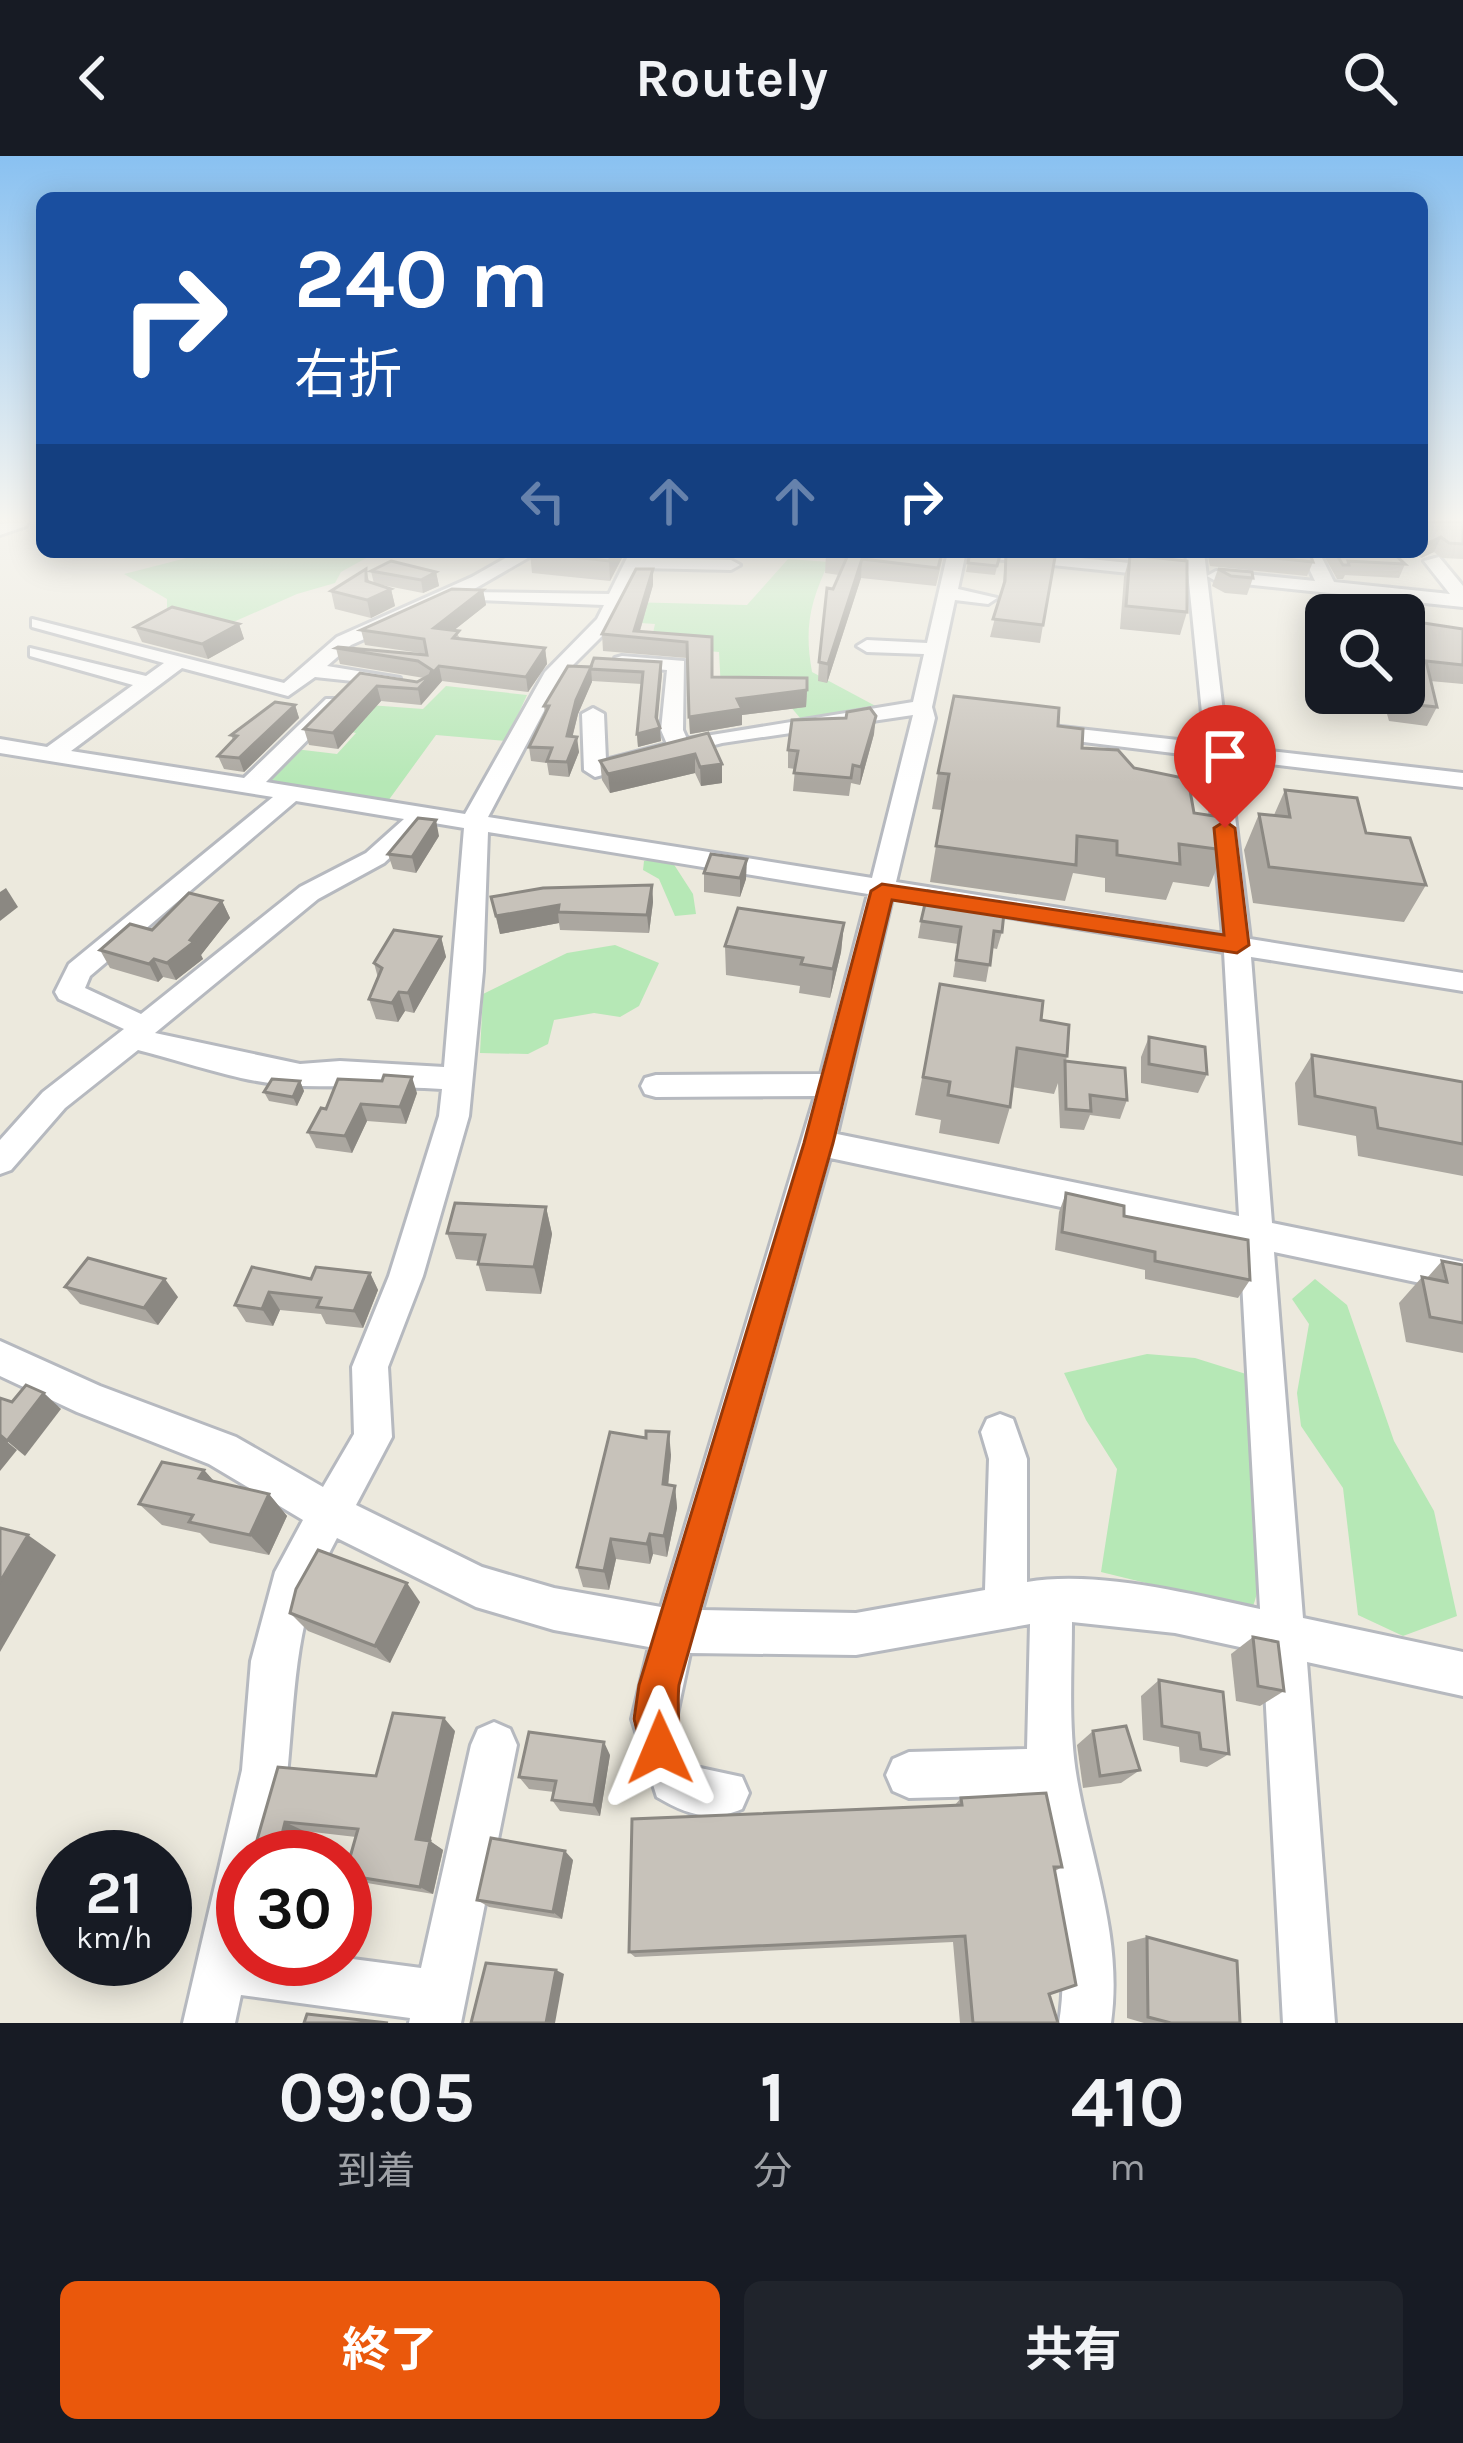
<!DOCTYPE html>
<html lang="ja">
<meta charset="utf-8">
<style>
body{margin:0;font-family:Karla,"Noto Sans JP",sans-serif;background:#20242c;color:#f1f3f6;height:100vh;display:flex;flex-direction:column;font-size:45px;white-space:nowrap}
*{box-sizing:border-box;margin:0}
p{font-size:39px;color:#9ea1a6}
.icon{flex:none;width:66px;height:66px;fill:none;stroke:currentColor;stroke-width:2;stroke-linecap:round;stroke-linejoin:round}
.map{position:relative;height:1867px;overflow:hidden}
.sheet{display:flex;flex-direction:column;background:#171b24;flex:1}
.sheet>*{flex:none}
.hud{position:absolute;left:36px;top:36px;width:1392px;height:366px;border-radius:18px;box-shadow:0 6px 30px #0003;background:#1a4fa0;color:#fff;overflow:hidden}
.fabs{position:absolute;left:1305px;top:438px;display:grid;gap:24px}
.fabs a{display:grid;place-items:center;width:120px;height:120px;border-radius:18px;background:#171b24;box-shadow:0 6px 30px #0003;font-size:60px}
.speed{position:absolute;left:36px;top:1674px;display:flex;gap:24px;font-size:60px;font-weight:700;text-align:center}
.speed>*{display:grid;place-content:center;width:156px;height:156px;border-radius:50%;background:#171b24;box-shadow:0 6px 30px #0003;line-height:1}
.speed small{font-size:30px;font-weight:400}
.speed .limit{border:18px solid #d22;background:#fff;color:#111}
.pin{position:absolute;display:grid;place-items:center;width:102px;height:102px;color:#fff;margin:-123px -51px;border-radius:50% 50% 50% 0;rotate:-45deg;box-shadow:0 0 12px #0007}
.pin .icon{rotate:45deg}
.me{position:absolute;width:132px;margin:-66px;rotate:359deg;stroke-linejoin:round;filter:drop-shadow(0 0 9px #0008)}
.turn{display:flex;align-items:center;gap:42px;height:252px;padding:0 60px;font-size:54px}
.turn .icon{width:156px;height:156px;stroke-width:2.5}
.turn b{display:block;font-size:84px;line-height:102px}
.lanes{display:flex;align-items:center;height:114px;padding:0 60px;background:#0003;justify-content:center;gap:60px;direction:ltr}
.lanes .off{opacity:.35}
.eta{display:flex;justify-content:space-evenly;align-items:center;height:204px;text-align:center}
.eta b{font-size:72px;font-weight:700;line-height:84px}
.action{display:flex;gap:24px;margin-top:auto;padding:24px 60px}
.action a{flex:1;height:138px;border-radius:18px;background:#ea580c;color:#fff;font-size:48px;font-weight:700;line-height:138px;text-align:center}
.action a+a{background:#20242c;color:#f1f3f6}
header{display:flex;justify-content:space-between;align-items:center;height:156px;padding:0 60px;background:#171b24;font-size:54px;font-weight:700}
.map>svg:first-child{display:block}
.green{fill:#b6e8b6}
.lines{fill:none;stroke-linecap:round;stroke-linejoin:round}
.street-casing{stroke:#b6b9bf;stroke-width:6}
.street{fill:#fff;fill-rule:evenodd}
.wall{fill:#aba7a0}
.shaded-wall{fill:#8b8882}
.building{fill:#c7c2ba;stroke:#8b8882;stroke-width:3}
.route{fill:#ea580c;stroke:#983908;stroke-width:3}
</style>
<header><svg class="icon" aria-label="back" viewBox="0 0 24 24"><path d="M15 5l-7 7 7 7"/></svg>Routely<svg class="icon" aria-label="search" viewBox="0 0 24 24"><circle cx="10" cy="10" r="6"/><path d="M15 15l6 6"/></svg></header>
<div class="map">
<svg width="1463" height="1867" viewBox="0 0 1463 1867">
<rect width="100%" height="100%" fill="#ece9dd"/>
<g class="green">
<polygon points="210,396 377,396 341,416 335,427 297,438 222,471 167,457 167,443 124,418"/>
<path d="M788,403L829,406C810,446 804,472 812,516L885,555L801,563L778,536L721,533L719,496L650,490L655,468L612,465L625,446L747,449Z"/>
<polygon points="446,530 527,539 506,585 436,579 388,645 258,627 295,593 337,598 356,577 347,575 369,549 423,553"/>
<polygon points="655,703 673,707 693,738 696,758 675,760 659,723 643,714 644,705"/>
<polygon points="615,789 659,807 639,850 620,861 594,857 554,864 548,888 528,898 480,897 483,838 567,797"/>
<polygon points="1315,1123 1347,1149 1394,1285 1434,1355 1457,1460 1403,1480 1358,1459 1343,1332 1301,1270 1297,1237 1309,1168 1292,1143"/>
<path d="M1147,1198L1195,1202L1246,1218C1255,1283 1276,1392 1252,1453L1101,1416L1117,1313L1086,1264L1064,1217Z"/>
</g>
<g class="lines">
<g class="street-casing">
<g id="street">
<polygon points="28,366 26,370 0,379 0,368"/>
<path d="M516,396H538L469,436L609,438L630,396H648L645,402L731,404L740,409L731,414L640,412L612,470L563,519L488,661L872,722L913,559L722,587L595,621L584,614L582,558L593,552L604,558L606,604L667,588L661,574L667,514L615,510V502L622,500L684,505L683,574L687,583L913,546L924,498L867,496L857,490L867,484L927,487L948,396H1022L1168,411L1177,416L1168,421L965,400L958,433L997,442L988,448L955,444L932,551L935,562L896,726L1223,778L1206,601L1043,581L1032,575L1043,569L1205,587L1186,396H1204L1227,590L1463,617V631L1228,603L1250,783L1463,817V835L1251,801L1272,1067L1463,1106V1136L1274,1096L1303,1462L1463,1496V1540L1307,1506L1335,1867H1283L1263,1496L1175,1477L1072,1466C1072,1518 1068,1571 1077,1623C1091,1705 1123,1782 1111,1867H1059C1072,1788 1047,1716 1033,1639L909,1642L893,1635L886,1619L893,1603L909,1596L1027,1593L1030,1468L856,1499L690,1497L676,1563L691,1610L742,1621L749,1637L742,1653C710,1667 686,1658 657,1641L632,1563L649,1491L554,1474L476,1451L337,1382C295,1458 296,1525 288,1609C285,1640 276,1671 270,1701H243V1803L345,1802L421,1812L471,1589L478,1573L494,1566L510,1573L517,1589L461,1867H409L410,1862L241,1839L235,1867H183L242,1614L251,1505L275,1416L303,1364L209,1308L77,1256L0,1220V1185L100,1230L236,1281L323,1331L354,1278L352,1211L389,1120L439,960L442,933C395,930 349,931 302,930C247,929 190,907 138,894L65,952L11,1014L0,1018V984L43,936L124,873L59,843L55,836L69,808L273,641L0,597V583L47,591L133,529L30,500V492L146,520L164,507L32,471V463L284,527L337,481L472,421ZM454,443L604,449L597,463L545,516L465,658L266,626L340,551V543H326L244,622L71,595L182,512L288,540L315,521L400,530V522L327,510L351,489ZM296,645L404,663L366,697L300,731L141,858L85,832L90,820ZM428,666L464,672L444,911L340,905L300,908L155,877L318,743L384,707ZM488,676L868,738L821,918L656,919L645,922L641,930L645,938L656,941L815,940L661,1451L554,1432L482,1411L356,1349L392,1281L388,1211L423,1120L469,960L483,815ZM892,742L1224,796L1239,1060L837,978ZM830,1002L1240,1089L1260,1453C1191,1438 1097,1414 1027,1426V1303L1013,1263L1000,1258L987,1263L981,1276L989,1303L985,1434L856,1457L702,1454Z"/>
<polygon points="1301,396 1319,396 1334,426 1450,438 1424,405 1439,401 1463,430 1463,451 1216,425 1207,420 1216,415 1315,425"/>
</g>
</g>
<use href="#street" class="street"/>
</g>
<g class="wall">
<polygon points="1422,366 1463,366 1463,403 1442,402 1434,396 1421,402 1416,396 1422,396"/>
<polygon points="530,396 625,396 610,425 532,417"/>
<polygon points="856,396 944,396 936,430 861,422 827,527 818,525 819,506 833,433 839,419 825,417 826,399"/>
<polygon points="970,396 1000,399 995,419 966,416"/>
<polygon points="1207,396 1309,396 1313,406 1307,420 1210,410"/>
<polygon points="1322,396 1392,396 1405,408 1399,422 1345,419 1343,423 1337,423"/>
<polygon points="1006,397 1043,469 1040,487 990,481 1002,435"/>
<polygon points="1130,399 1187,456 1180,479 1120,473 1124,421"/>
<polygon points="1218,413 1253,422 1247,439 1225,437 1212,430"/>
<polygon points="371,415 436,416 439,430 423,437 377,428 391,433 395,450 371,462 335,453 331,435 369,426 374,428"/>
<polygon points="653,429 640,475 712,481 712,521 807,534 806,551 742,559 742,569 690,578 687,502 603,495 602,478"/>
<polygon points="483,434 486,449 454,474 460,482 545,492 547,508 528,536 442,525 421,549 381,545 338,593 309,589 304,573 360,517 417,526 424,522 340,508 336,492 427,498 365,489 361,474"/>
<polygon points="1404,464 1463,473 1463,528 1430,525 1437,551 1427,570 1389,565 1381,537 1404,537"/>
<polygon points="239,468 244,483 208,503 142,486 135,471"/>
<polygon points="568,510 662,518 657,565 661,585 638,591 637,578 642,528 592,525 578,558 572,581 579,596 569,621 549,619 547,607 531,605 529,591 545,558 544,550"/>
<polygon points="295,549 299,562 244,616 224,613 218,600 233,584 231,579"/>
<polygon points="1058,570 1082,592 1134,612 1194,657 1224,694 1209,731 1173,726 1166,744 1105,736 1105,722 1073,717 1065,745 930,726 942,654 932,653 938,617"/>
<polygon points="708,577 722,627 701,630 695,617 610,637 602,624 600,605"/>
<polygon points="874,578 860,629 851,627 849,640 793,635 795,613 788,612 788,594"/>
<polygon points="1285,634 1366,677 1426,729 1404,766 1253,747 1244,694 1259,658 1274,659"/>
<polygon points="439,680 416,717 393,713 388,698"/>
<polygon points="704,717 746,723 740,741 704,736"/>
<polygon points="652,729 653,746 649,777 560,774 559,767 500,778 491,741"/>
<polygon points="222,745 230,762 201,799 203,803 176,824 163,821 158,826 110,812 100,794"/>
<polygon points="921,765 1002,776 997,793 992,792 986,826 953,821 958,788 918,782"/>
<polygon points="844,767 841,796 830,842 799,837 800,830 726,819 725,790"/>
<polygon points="441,781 446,801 414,857 405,855 398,866 376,863 369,843 378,822 374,807"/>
<polygon points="940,828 1041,864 1067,900 1066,905 1127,944 1120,963 1090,959 1084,974 1060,972 1058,927 1054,938 1012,931 1010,951 999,988 939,977 941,964 915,959"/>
<polygon points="1149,881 1207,918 1198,937 1141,927 1141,901"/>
<polygon points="1312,899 1463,926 1463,1020 1358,1000 1356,980 1298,969 1295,927"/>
<polygon points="300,925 304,935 297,950 269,945 264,936"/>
<polygon points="417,937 406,968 367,965 352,997 316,992 308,976 326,953"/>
<polygon points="1066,1037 1124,1060 1250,1124 1238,1142 1145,1123 1145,1114 1055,1094 1059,1056"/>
<polygon points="546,1051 552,1078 541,1138 486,1135 478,1108 479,1105 456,1103 447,1077"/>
<polygon points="1442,1105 1463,1109 1463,1197 1406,1186 1399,1147 1422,1121 1427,1122"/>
<polygon points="370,1117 378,1134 363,1172 326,1168 321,1158 280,1154 273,1170 246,1166 235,1149 311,1123"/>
<polygon points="65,1131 178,1141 158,1169 80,1148"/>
<polygon points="671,1299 668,1329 675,1330 677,1352 667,1401 653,1398 650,1408 616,1403 609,1434 583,1431 577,1411"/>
<polygon points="204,1314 214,1326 269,1338 287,1360 269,1399 210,1387 200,1377 162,1369 139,1348"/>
<polygon points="420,1446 390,1507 308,1475 290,1457"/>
<polygon points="1253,1481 1284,1535 1260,1550 1236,1545 1231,1498"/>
<polygon points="1159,1524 1229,1598 1207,1611 1180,1606 1179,1591 1143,1584 1141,1540"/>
<polygon points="455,1575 430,1685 443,1694 433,1738 361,1726 345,1719 356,1681 304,1675 298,1695 276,1693 257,1684 278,1611 376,1620"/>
<polygon points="1093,1575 1140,1614 1121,1627 1083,1632 1077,1589"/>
<polygon points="610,1599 600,1660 560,1655 552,1644 554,1636 529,1633 519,1621"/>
<polygon points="961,1642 1062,1711 1055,1715 1049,1838 1058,1867 960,1867 953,1786 635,1801 629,1796 954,1650"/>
<polygon points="573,1704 562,1763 489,1751 477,1744"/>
<polygon points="1147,1781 1240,1867 1144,1867 1127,1862 1127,1786"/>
</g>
<g class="shaded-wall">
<polygon points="1441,381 1434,396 1421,402 1428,387"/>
<polygon points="614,396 625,396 610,425 609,405"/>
<polygon points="862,403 861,422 827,527 828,508"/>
<polygon points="366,413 370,430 391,433 395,450 371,462 367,444"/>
<polygon points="653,413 653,429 638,481 634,475"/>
<polygon points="436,416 439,430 423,437 421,424"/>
<polygon points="483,434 486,449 438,487 434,472"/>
<polygon points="239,468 244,483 208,503 202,488"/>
<polygon points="545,492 547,508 528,536 526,521"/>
<polygon points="661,506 662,518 657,573 660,572 661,585 638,591 637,578 656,561"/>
<polygon points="439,510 442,525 421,549 418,533"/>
<polygon points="591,511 592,526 578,558 569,595 567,580 576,544"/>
<polygon points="377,530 381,545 338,593 333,577"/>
<polygon points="807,534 806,551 742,559 742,569 690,578 689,561 737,543"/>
<polygon points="295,549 299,562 244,616 239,602"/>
<polygon points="876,560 874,578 860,629 861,611"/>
<polygon points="577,581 579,596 569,621 567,606"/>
<polygon points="695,598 695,617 610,637 608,618"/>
<polygon points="722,608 722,627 701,630 700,611"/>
<polygon points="436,664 439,680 416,717 412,701"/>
<polygon points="747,703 746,723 740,741 740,722"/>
<polygon points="652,729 653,746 649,777 647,759"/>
<polygon points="6,732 18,751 0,765 0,736"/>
<polygon points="222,745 230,762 201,799 203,803 176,824 167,807 190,784"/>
<polygon points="559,749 558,756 559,767 500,778 496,760"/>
<polygon points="844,767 841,796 830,842 833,813"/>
<polygon points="441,781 446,801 414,857 408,837"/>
<polygon points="154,803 163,821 158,826 149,808"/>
<polygon points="399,836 405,855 398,866 392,847"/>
<polygon points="412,921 417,937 406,968 400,951"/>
<polygon points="300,925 304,935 297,950 293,941"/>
<polygon points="361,948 367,965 352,997 345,980"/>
<polygon points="546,1051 552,1078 541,1138 534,1111"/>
<polygon points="370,1117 378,1134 363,1172 354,1155"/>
<polygon points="165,1123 178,1141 158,1169 144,1152"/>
<polygon points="269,1136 280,1154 273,1170 262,1153"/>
<polygon points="44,1237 61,1253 25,1300 7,1285"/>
<polygon points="669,1276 671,1299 666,1350 663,1328"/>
<polygon points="0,1280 17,1294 0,1315"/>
<polygon points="204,1314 224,1336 199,1322"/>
<polygon points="675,1330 677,1352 667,1401 664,1380"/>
<polygon points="269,1338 287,1360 269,1399 250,1379"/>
<polygon points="650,1378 653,1398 650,1408 647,1388"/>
<polygon points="28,1379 56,1399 0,1496 0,1426"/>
<polygon points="611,1383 616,1403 609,1434 604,1415"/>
<polygon points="407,1427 420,1446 390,1507 375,1490"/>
<polygon points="444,1562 455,1575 429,1692 416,1683"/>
<polygon points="604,1586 610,1599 600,1660 594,1649"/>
<polygon points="285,1666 304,1675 298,1695 280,1686"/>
<polygon points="430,1685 443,1694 433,1738 420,1731"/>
<polygon points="565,1695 573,1704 562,1763 553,1756"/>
<polygon points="556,1814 564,1818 555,1867 546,1867"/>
</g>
<g class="building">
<polygon points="1422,366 1463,366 1463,388 1449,387 1441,381 1428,387 1422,380"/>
<polygon points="530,396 614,396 609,405"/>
<polygon points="835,396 851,398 856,396 942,396 938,412 862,403 828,508 819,506 827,432 833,433 847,401 826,399"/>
<polygon points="970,396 1000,399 997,410 968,407"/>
<polygon points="1215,396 1309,396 1313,406"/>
<polygon points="1335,396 1392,396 1405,408 1348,405 1349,409 1343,409"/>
<polygon points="1006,397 1055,401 1043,469 993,463 1005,425"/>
<polygon points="1130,399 1187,405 1187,456 1126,450"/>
<polygon points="391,405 436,416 421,424 371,415"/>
<polygon points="366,413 366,425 391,433 367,444 331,435"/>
<polygon points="636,413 653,413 634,475 712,481 712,521 807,522 807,534 737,543 742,553 689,561 687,486 602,478"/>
<polygon points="1218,413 1252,416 1253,422 1231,420"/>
<polygon points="452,433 483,434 434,472 459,475 453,482 545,492 526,521 439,510 418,533 377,530 333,577 304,573 360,517 417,526 430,519 432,514 418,505 336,492 338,491 427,499 424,483 361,474"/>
<polygon points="172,451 239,468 202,488 135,471"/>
<polygon points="1404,464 1463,473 1463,509 1426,505 1437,551 1398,547 1395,537 1404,537"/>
<polygon points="594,502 661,506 656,561 660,572 637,578 643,516 590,513"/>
<polygon points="568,510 591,511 576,544 567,580 577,581 567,606 547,605 552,592 529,591 549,550 544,550"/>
<polygon points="954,540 1059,552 1058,570 1083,573 1082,592 1118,594 1134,612 1188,623 1194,657 1221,661 1224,694 1179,688 1180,708 1117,699 1117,685 1077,680 1076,709 936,690 949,618 938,617"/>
<polygon points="275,546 295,549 239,602 218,600 237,580 231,579"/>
<polygon points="870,552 876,560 861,611 853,609 851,622 794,617 798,595 788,594 792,564 846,562 847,556"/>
<polygon points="708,577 722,608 700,611 695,598 608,618 600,605"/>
<polygon points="1285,634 1357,642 1366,677 1410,682 1426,729 1269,711 1259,658 1290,661"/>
<polygon points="418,662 436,664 412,701 388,698"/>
<polygon points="711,698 747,703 740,722 704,717"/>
<polygon points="652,729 647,759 558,756 559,749 496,760 491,741 543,732"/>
<polygon points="928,735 1005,747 1002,776 994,775 990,809 956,804 961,771 921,765"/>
<polygon points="189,737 222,745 190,784 194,786 167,807 154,803 149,808 100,794 130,768 152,774"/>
<polygon points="738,752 844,767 833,813 801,808 803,802 725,790"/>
<polygon points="394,774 441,781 408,837 399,836 392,847 369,843 382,812 374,807"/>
<polygon points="940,828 1043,845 1041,864 1069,869 1067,900 1017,892 1010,951 948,939 950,926 923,921"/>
<polygon points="1149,881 1205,891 1207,918 1149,908"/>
<polygon points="1312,899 1463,926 1463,988 1378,972 1375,952 1315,940"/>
<polygon points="1065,905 1125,912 1127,944 1090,939 1091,955 1066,953"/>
<polygon points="384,919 412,921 400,951 361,948 345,980 308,976 321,952 326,953 338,923 382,925"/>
<polygon points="272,923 300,925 293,941 264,936"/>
<polygon points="1066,1037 1124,1050 1124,1060 1248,1084 1250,1124 1155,1105 1155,1096 1062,1076"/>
<polygon points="455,1047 546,1051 534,1111 478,1108 485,1079 447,1077"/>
<polygon points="88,1102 165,1123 144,1152 65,1131"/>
<polygon points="1442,1105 1463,1109 1463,1167 1430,1161 1422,1121 1447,1126"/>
<polygon points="252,1111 311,1123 316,1111 370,1117 354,1155 317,1151 321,1142 269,1136 262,1153 235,1149"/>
<polygon points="26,1229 44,1237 7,1285 0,1279 0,1242 12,1246"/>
<polygon points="646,1275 669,1276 663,1328 675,1330 664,1380 650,1378 647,1388 611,1383 604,1415 577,1411 610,1276 646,1282"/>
<polygon points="162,1306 204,1314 199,1322 269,1338 250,1379 189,1366 193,1359 139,1348"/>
<polygon points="0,1372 28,1379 0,1426"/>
<polygon points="318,1394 407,1427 375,1490 290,1457 296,1433"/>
<polygon points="1253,1481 1278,1486 1284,1535 1258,1530"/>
<polygon points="1159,1524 1223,1536 1229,1598 1201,1593 1199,1577 1162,1570"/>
<polygon points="393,1557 444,1562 416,1683 430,1685 420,1731 345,1719 358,1673 285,1666 280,1686 257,1684 278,1611 376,1620"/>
<polygon points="1126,1570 1140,1614 1100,1620 1093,1575"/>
<polygon points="529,1576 604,1586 594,1649 552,1644 556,1625 519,1621"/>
<polygon points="1046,1637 1062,1711 1054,1711 1076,1829 1049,1838 1058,1867 973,1867 965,1780 629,1796 632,1663 962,1649 961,1642"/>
<polygon points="491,1682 565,1695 553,1756 477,1744"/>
<polygon points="1147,1781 1237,1805 1240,1867 1171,1867 1148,1861"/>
<polygon points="486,1807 556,1814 546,1867 471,1867"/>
<polygon points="307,1858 388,1867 304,1867"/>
</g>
<linearGradient id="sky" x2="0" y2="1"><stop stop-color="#89c1f1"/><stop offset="0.58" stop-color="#f6f5f0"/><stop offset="1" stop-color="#f6f5f0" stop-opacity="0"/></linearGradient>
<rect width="1463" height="627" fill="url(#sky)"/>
<path class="route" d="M1225,665L1235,672L1249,789L1237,797L892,744L833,987L679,1529C676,1554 683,1586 674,1606L660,1613L645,1606L634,1563L639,1529L804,987L871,735L882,728L1224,779L1214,672Z"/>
</svg>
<div class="fabs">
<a><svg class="icon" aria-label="search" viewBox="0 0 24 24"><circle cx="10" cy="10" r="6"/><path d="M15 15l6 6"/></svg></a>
</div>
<div class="speed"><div>21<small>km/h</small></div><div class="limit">30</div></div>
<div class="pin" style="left:1225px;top:672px;background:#d93025"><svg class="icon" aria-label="arrive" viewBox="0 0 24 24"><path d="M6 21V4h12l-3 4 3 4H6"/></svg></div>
<svg class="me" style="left:660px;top:1592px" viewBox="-20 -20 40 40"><path d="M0-17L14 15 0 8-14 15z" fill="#ea580c" stroke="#fff" stroke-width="4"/></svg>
<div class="hud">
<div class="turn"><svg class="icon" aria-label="right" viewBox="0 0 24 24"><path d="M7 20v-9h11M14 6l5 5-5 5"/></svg><div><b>240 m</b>右折</div></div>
<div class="lanes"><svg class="icon off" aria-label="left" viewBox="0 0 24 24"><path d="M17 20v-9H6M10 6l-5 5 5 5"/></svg><svg class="icon off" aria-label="ahead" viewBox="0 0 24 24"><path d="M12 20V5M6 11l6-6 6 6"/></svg><svg class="icon off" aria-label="ahead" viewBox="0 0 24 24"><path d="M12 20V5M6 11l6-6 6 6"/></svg><svg class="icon" aria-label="right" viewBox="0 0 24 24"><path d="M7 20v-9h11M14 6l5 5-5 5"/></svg></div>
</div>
</div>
<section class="sheet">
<div class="eta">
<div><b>09:05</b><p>到着</p></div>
<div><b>1</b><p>分</p></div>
<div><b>410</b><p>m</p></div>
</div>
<div class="action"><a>終了</a><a>共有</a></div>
</section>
